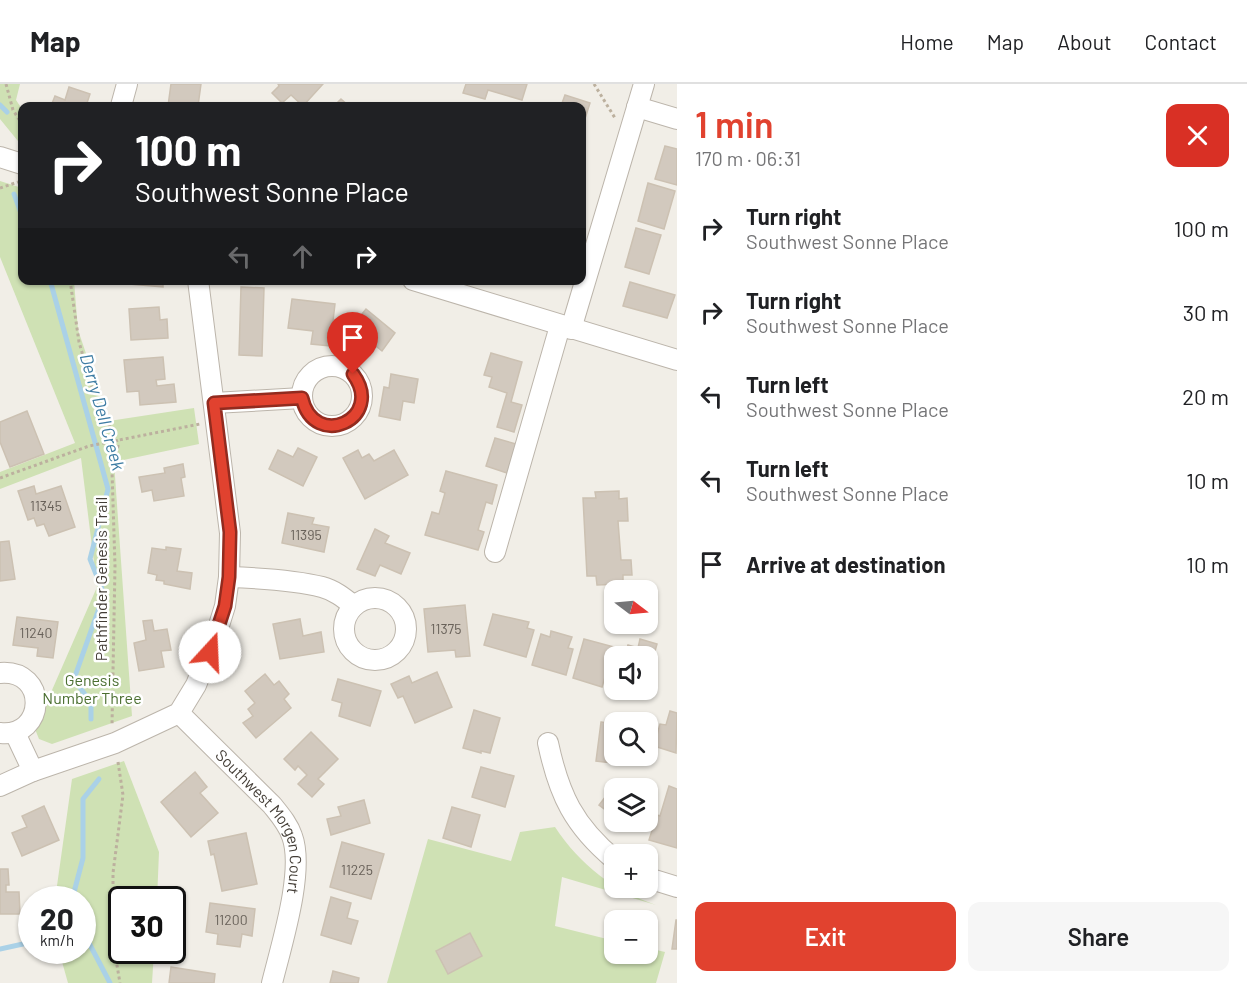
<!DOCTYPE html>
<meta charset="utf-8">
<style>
body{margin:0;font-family:Barlow,sans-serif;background:#f6f6f6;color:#202124;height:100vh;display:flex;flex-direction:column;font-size:22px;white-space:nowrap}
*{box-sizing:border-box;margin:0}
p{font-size:20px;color:#757577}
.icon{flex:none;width:33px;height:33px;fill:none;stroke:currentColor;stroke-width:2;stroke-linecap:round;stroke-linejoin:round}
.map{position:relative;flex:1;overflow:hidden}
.panel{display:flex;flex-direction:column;background:#fff;width:570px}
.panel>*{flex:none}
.top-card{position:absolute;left:18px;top:18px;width:568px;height:183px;border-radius:12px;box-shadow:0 2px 4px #0004;background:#202124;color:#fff;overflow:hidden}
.needle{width:39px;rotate:106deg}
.controls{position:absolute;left:604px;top:496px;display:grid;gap:12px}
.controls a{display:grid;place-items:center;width:54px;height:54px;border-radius:12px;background:#fff;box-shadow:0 2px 4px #0004;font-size:30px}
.speed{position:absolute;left:18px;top:802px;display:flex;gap:12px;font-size:30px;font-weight:700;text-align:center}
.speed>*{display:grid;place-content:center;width:78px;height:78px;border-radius:50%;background:#fff;box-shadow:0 2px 4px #0004;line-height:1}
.speed small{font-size:15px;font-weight:400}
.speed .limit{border:3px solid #111;border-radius:9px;background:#fff;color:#111}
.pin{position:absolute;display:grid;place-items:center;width:51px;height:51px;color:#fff;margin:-62px -26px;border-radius:50% 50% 50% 0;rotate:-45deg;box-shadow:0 0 6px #0007}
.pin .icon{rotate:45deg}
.me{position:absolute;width:66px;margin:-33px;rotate:20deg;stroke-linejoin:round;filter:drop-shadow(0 0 4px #0008)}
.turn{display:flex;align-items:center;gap:21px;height:126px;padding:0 18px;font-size:27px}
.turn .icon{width:78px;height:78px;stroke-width:2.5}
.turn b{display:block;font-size:42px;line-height:51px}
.lanes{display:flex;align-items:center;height:57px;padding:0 18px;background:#0003;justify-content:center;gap:30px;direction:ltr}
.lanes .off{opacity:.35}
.round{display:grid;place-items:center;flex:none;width:63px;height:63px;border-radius:12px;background:#f6f6f6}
.head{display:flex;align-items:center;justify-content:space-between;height:102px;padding:0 18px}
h1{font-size:36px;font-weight:600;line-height:45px;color:#e1422f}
.action{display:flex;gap:12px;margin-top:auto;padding:12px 18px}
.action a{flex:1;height:69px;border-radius:12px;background:#e1422f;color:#fff;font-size:24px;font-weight:600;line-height:69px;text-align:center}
.action a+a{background:#f6f6f6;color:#202124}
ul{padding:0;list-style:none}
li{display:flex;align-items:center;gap:18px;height:84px;padding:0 18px}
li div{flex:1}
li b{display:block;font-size:22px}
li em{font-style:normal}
header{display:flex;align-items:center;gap:36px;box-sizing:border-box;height:84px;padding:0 30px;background:#fff;border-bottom:2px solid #e0e0e0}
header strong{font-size:28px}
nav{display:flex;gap:33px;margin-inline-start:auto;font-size:21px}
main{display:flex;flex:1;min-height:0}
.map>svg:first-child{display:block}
.green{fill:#cfe1b4}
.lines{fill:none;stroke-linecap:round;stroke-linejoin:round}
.stream{stroke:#aad1e7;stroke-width:5}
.building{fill:#d2c9be;stroke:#ccc1b2;stroke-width:1.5}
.minor-casing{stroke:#bcb5ab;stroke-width:22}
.path{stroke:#bcb09e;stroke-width:3;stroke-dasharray:3 3;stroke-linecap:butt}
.minor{stroke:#fff;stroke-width:20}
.route-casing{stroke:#922b1f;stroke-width:15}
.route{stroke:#e1422f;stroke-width:10}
.labels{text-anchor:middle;stroke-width:5;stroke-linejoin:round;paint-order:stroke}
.number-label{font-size:14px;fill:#686159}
.street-label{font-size:16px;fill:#443e37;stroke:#fff}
.park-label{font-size:16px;fill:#4b6f31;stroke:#fff}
.water-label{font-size:18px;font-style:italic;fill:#3d7ca3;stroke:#fff}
</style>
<header>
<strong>Map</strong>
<nav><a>Home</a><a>Map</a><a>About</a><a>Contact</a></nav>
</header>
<main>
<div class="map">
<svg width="677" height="899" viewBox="0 0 677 899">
<rect width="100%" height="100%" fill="#f1eee7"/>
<g class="green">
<polygon points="0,0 20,0 16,16 22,25 22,62 0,35"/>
<polygon points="0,97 22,104 22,196 74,197 78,246 109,337 194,324 199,360 114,378 132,632 52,660 39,655 35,645 97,503 81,374 0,405 0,388 75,359 0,173"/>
<polygon points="124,677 159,768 157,816 122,816 122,867 154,867 152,899 68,899 59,867 82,867 82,816 55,816 72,695"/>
<path d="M555,743C581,782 613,806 656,821L562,793L555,842L615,857V870H648V864L665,868L656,899H387L428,755L511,777L520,748Z"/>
</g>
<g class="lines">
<g class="stream">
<polyline points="0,21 7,28"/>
<polyline points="14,110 22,132"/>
<polyline points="50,196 108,405 90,475 104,510 74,595 91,619 91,635"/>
<polyline points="74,816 73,812 83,774 83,715 99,695"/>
<polyline points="82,840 89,859 110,899"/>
<polyline points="0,865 32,858"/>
</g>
</g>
<g class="building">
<polygon points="171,0 201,0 198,22 168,22"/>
<polygon points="278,0 323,0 303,22 291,11 282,19 272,9 279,2"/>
<polygon points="466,0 527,0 522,16 488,6 485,15 463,9"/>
<polygon points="69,3 90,10 86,22 51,22 55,12 65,16"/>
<polygon points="565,11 590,19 582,44 582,22 561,22"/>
<polygon points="341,15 349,22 334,22"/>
<polygon points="665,62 677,65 677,101 655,95"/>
<polygon points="648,99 675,107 664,145 638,137"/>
<polygon points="636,144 661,151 649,190 625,183"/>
<polygon points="119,196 163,196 163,203 118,199"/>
<polygon points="630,198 675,211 667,234 623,222"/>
<polygon points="241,203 264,204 262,272 239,271"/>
<polygon points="292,215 335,220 330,262 311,260 313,247 288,244"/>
<polygon points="159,223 160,236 167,235 168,254 131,256 129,225"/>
<polygon points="366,225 395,249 382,267 372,259 361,273 341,256"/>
<polygon points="491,269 522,278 511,318 522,321 514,348 497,343 507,309 489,303 492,293 484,291"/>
<polygon points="163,273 165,295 156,296 157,302 174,300 176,318 140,321 139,307 127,308 124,276"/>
<polygon points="391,290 418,295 414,319 403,317 400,336 379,332 384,303 389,304"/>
<polygon points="27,327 44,370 10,383 0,358 0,338"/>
<polygon points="495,354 516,360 507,389 486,382"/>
<polygon points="298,364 317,373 303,402 269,385 278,366 293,373"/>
<polygon points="358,366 362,374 369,370 374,377 394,366 408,391 365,415 343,374"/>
<polygon points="183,380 185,393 181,394 184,412 154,417 152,406 142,408 139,393 165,389 164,384"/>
<polygon points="446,387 497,401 492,420 486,418 478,446 484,448 478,466 425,451 432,428 439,430 445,409 440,407"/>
<polygon points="34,402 36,410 61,402 75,443 49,452 44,440 37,442 34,434 28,436 18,407"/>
<polygon points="619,407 619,415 627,414 628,437 618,437 621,476 631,476 632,491 623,491 623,500 597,501 596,492 587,492 583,414 596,414 595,408"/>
<polygon points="288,429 314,434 312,440 329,443 324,468 282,459"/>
<polygon points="375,445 389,452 385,459 410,469 401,490 380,481 375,492 357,485"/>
<polygon points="9,457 15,495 0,497 0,458"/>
<polygon points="166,463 181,465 177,487 192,489 190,505 164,500 164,497 156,496 157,491 148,489 152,464 166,466"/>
<polygon points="465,521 470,572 456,573 455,566 428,568 424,525"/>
<polygon points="493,530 529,538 527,544 534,546 526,573 484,561"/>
<polygon points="17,533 58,538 53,574 37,572 38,564 13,561"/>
<polygon points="300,535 303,552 321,548 324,568 280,575 273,540"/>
<polygon points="152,536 154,547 167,545 171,566 161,567 164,583 139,587 134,559 146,556 143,537"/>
<polygon points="551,547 572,553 568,564 573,565 566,591 532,581 541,550 550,553"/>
<polygon points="584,555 614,563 602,603 573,594"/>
<polygon points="640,555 657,560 648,592 648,573 624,573 628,561 638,564"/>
<polygon points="437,588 452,623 415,639 403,612 398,614 391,600 409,592 412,599"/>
<polygon points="265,590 274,601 279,597 289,610 284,615 291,624 256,654 243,639 253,632 248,625 255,619 245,607"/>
<polygon points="338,595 381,607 370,642 339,632 342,619 332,616"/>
<polygon points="474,626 500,634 490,669 481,667 481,669 463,664"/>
<polygon points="670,627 677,629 676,669 654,662 660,640 666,641"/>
<polygon points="601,638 615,640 615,672 630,672 629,681 596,677"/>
<polygon points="311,648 338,675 318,695 324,700 312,713 298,700 307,691 298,682 295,686 284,675"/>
<polygon points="481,683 514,692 505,723 472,713"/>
<polygon points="195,688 207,703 200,709 218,729 191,753 161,718"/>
<polygon points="619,695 633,705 615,705 615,733 599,721"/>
<polygon points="669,702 677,705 677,764 649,756 657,731 660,732"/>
<polygon points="364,716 370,739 331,751 327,735 341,732 338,723"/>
<polygon points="44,722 59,756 22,772 12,749 27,743 22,732"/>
<polygon points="452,723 480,731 471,763 443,754"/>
<polygon points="621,738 638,738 633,746"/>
<polygon points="246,749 257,800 222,807 214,770 211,771 208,757"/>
<polygon points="342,758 384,770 371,815 330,803"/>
<polygon points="0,785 8,785 9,801 6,801 6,808 19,808 20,830 0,830"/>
<polygon points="331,813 351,819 347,834 358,837 351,860 321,851"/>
<polygon points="210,819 255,825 252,852 242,850 240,863 217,860 218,850 206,848"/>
<polygon points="676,836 677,836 677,865 672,865"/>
<polygon points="470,849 482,872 448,890 436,867"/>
<polygon points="171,883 215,890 214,899 169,899"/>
<polygon points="333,887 359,894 358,899 330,899"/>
</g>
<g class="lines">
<g class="minor-casing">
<g id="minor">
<polyline points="121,22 127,0"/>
<polyline points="637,23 677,35"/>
<polyline points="0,73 22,80"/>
<polyline points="413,196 677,276"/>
<polyline points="571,245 644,0"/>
<circle cx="332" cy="312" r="30"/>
<polyline points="214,319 302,314"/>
<polyline points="495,468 560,242"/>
<path d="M229,493C257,494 295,496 322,503C334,506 344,514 354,522"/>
<circle cx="375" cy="545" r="31"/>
<path d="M0,589C49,585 46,654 0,649"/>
<path id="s1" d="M179,629L272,721C280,731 288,740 292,752C305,787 281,862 272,899"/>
<polyline points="15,649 33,687"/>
<path d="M548,659C559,711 574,742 615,776"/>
<polyline points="0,702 33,687 115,659 179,629 196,601 216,551 225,522 229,493 230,449 198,196"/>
<polyline points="648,794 677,803"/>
</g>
</g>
<g class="path">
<polyline points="6,0 13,26 22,40"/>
<polyline points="594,0 615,34"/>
<polyline points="0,104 18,98"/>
<polyline points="70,196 79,258 92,303 98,325 114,348 118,362 112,387 115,482 112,641"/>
<polyline points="0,394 89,362 200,340"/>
<polyline points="118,678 123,711 113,789 113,858 120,899"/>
</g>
<use href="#minor" class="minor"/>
</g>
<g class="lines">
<g class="route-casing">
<path id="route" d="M210,568L225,522L229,493L230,448L214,319L302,314C314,367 386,335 353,290"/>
</g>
<use href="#route" class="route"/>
</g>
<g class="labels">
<g class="number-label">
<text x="46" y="427">11345</text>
<text x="306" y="456">11395</text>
<text x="446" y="550">11375</text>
<text x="36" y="554">11240</text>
<text x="357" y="791">11225</text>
<text x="231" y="841">11200</text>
</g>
<g class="street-label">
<text transform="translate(101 495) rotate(-90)" y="6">Pathfinder Genesis Trail</text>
<text dy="6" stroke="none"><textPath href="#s1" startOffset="141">Southwest Morgen Court</textPath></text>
</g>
<g class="park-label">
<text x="92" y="602">Genesis<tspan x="92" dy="18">Number Three</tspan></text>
</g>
<g class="water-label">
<text transform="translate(102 328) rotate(74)" y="6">Derry Dell Creek</text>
</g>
</g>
</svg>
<div class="controls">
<a><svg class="needle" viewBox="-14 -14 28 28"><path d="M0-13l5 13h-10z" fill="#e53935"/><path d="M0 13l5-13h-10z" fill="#757577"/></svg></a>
<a><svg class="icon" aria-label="sound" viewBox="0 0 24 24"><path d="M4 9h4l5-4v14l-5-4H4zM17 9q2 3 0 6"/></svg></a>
<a><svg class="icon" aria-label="search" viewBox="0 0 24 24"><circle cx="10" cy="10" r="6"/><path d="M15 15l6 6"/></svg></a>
<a><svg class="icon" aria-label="layers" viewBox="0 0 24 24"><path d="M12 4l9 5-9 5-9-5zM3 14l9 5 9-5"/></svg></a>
<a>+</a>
<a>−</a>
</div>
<div class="speed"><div>20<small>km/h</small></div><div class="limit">30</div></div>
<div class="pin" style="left:353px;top:290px;background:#d93025"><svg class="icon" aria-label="arrive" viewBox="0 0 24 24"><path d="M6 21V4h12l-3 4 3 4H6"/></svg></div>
<svg class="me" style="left:210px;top:568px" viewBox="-20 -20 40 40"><circle r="19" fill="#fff"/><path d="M0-13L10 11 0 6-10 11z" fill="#e1422f"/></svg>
<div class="top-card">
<div class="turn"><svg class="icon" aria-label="right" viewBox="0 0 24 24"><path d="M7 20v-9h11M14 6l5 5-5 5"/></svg><div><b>100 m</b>Southwest Sonne Place</div></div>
<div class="lanes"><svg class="icon off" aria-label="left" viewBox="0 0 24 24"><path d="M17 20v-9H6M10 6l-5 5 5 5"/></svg><svg class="icon off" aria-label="ahead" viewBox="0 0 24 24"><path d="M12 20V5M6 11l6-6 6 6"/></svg><svg class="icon" aria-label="right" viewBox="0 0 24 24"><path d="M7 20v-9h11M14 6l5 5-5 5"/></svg></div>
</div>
</div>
<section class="panel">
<div class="head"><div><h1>1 min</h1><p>170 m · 06:31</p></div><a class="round" style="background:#d93025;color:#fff"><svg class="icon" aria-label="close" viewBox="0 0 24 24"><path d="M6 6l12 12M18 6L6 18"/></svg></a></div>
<ul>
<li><svg class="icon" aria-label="right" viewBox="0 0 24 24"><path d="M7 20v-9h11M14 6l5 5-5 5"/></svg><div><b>Turn right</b><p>Southwest Sonne Place</p></div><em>100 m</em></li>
<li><svg class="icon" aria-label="right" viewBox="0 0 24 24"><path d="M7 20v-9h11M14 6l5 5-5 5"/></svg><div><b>Turn right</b><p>Southwest Sonne Place</p></div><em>30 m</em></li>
<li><svg class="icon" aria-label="left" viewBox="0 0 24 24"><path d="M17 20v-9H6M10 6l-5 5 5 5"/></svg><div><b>Turn left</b><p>Southwest Sonne Place</p></div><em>20 m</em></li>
<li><svg class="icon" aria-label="left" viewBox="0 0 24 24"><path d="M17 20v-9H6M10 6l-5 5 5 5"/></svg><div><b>Turn left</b><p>Southwest Sonne Place</p></div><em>10 m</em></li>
<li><svg class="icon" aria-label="arrive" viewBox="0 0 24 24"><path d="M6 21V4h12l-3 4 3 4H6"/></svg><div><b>Arrive at destination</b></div><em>10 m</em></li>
</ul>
<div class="action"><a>Exit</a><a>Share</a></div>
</section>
</main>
